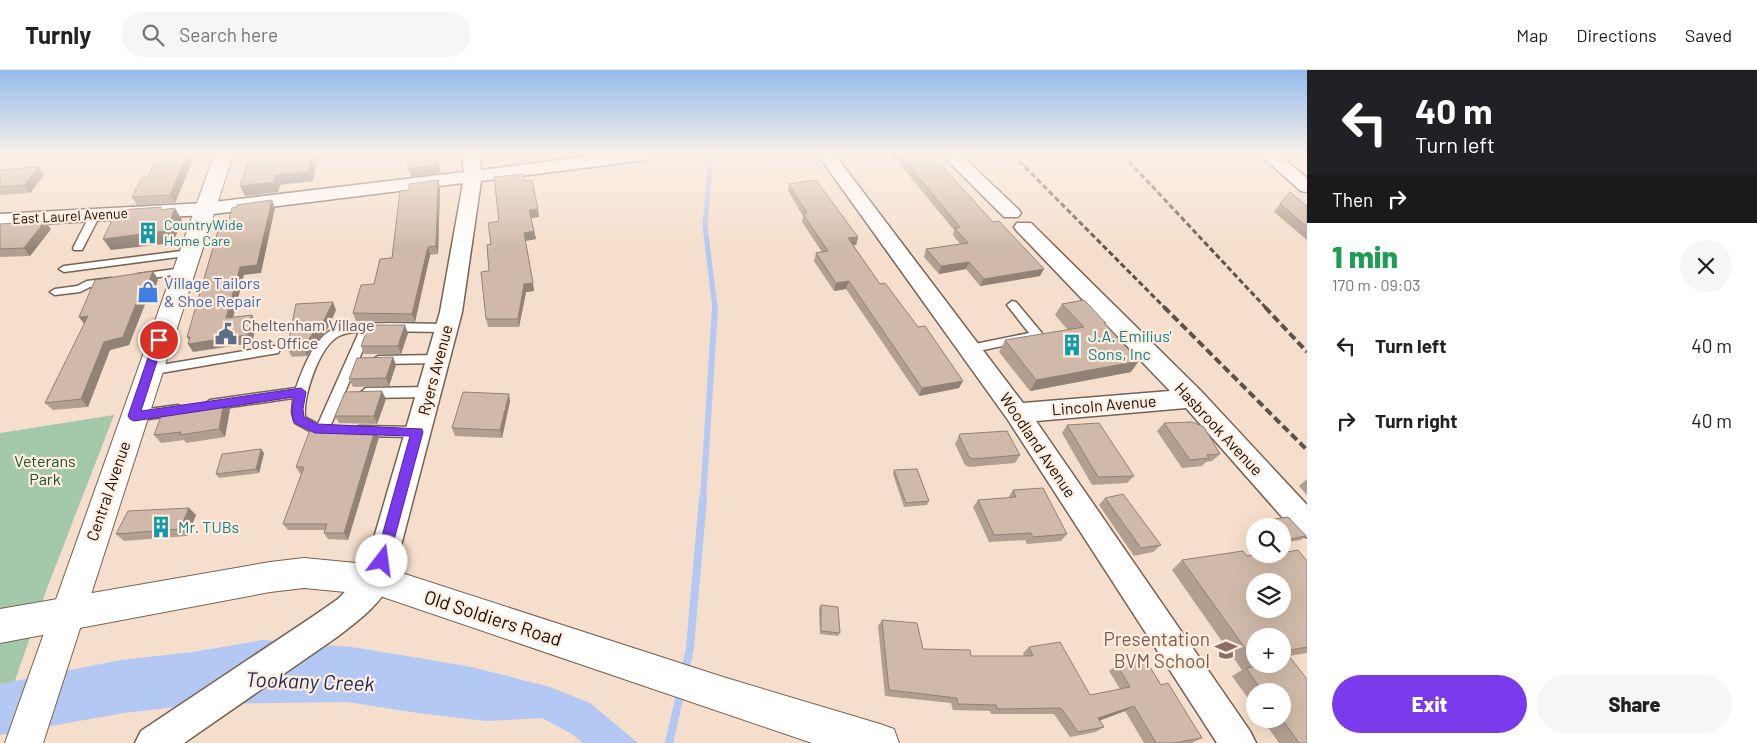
<!DOCTYPE html>
<meta charset="utf-8">
<style>
body{margin:0;font-family:Barlow,sans-serif;background:#f6f6f6;color:#222;height:100vh;display:flex;flex-direction:column;font-size:19px;white-space:nowrap}
*{box-sizing:border-box;margin:0}
p{font-size:16px;color:#767676}
.icon{flex:none;width:28px;height:28px;fill:none;stroke:currentColor;stroke-width:2;stroke-linecap:round;stroke-linejoin:round}
.map{position:relative;flex:1;overflow:hidden}
.side{display:flex;flex-direction:column;background:#fff;width:450px}
.side>*{flex:none}
.guide{background:#202124;color:#fff;overflow:hidden}
.buttons{position:absolute;left:1246px;top:448px;display:grid;gap:10px}
.buttons a{display:grid;place-items:center;width:45px;height:45px;border-radius:50%;background:#fff;box-shadow:0 5px 20px #0002;font-size:25px}
.pin{position:absolute;display:grid;place-items:center;width:42px;height:42px;color:#fff;margin:-21px;border:2px solid #fff;border-radius:50%;box-shadow:0 1px 5px #0007}
.me{position:absolute;width:55px;margin:-28px;rotate:15deg;stroke-linejoin:round;filter:drop-shadow(0 0 4px #0008)}
.turn{display:flex;align-items:center;gap:18px;height:105px;padding:0 25px;font-size:22px}
.turn .icon{width:65px;height:65px;stroke-width:2.5}
.turn b{display:block;font-size:35px;line-height:42px}
.then{display:flex;align-items:center;height:48px;padding:0 25px;background:#0003;gap:10px;font-size:19px}
.round{display:grid;place-items:center;flex:none;width:52px;height:52px;border-radius:26px;background:#f6f6f6}
.headline{display:flex;align-items:center;justify-content:space-between;height:85px;padding:0 25px}
h1{font-size:30px;font-weight:800;line-height:38px;color:#1e9e55}
.cta{display:flex;gap:10px;margin-top:auto;padding:10px 25px}
.cta a{flex:1;height:58px;border-radius:30px;background:#7c3aed;color:#fff;font-size:20px;font-weight:800;line-height:58px;text-align:center}
.cta a+a{background:#f6f6f6;color:#222}
ul{padding:0;list-style:none}
li{display:flex;align-items:center;gap:15px;height:75px;padding:0 25px}
li div{flex:1}
li b{display:block;font-size:19px}
li em{font-style:normal}
header{display:flex;align-items:center;gap:30px;box-sizing:border-box;height:70px;padding:0 25px;background:#fff;border-bottom:1px solid #e0e0e0}
header strong{font-size:24px}
nav{display:flex;gap:28px;margin-inline-start:auto;font-size:18px}
.search{width:350px;height:45px;background:#f6f6f6;display:flex;align-items:center;gap:12px;box-sizing:border-box;padding:0 18px;border-radius:28px;color:#767676;font-size:19px}
main{display:flex;flex:1;min-height:0}
.map>svg:first-child{display:block}
.green{fill:#a4c9aa}
.water{fill:#b3c8f2}
.lines{fill:none;stroke-linecap:round;stroke-linejoin:round}
.stream-far2{stroke:#b3c8f2;stroke-width:5}
.stream-far1{stroke:#b3c8f2;stroke-width:6}
.stream{stroke:#b3c8f2;stroke-width:8}
.service-casing{stroke:#766252;stroke-width:3}
.minor-casing{stroke:#766252;stroke-width:3}
.tertiary-casing{stroke:#766252;stroke-width:2}
.secondary-casing{stroke:#766252;stroke-width:2}
.service{fill:#fff;fill-rule:evenodd}
.minor{fill:#fff;fill-rule:evenodd}
.tertiary{fill:#fff;fill-rule:evenodd}
.secondary{fill:#fff;fill-rule:evenodd}
.rail-far1{stroke:#5e5147;stroke-width:3;stroke-dasharray:5.5 3;stroke-linecap:butt}
.rail{stroke:#5e5147;stroke-width:4;stroke-dasharray:8 4;stroke-linecap:butt}
.wall{fill:#b39f90;fill-rule:evenodd}
.shaded-wall{fill:#928276}
.building{fill:#d0b9a8;stroke:#928276;fill-rule:evenodd}
.route{fill:#7c3aed;stroke:#51269a}
.labels{text-anchor:middle;stroke-width:4.5;stroke-linejoin:round;paint-order:stroke}
.far-street-label{font-size:14px;fill:#170f09;stroke:#ffecdd}
.far-culture-label{font-size:14px;fill:#0d838f;stroke:#ffecdd;text-anchor:start}
.shop-label{font-size:16px;fill:#366cbe;stroke:#ffecdd;text-anchor:start}
.service-label{font-size:16px;fill:#4e5e75;stroke:#ffecdd;text-anchor:start}
.culture-label{font-size:16px;fill:#0d838f;stroke:#ffecdd;text-anchor:start}
.street-label{font-size:16px;fill:#170f09;stroke:#ffecdd}
.park-label{font-size:16px;fill:#17552b;stroke:#ffecdd}
.near-street-label{font-size:19px;fill:#170f09;stroke:#ffecdd}
.near-education-label{font-size:19px;fill:#785e54;stroke:#ffecdd;text-anchor:end}
.near-water-label{font-size:21px;font-style:italic;fill:#15295b;stroke:#ffecdd}
</style>
<header>
<strong>Turnly</strong>
<div class="search"><svg class="icon" aria-label="search" viewBox="0 0 24 24"><circle cx="10" cy="10" r="6"/><path d="M15 15l6 6"/></svg>Search here</div>
<nav><a>Map</a><a>Directions</a><a>Saved</a></nav>
</header>
<main>
<div class="map">
<svg width="1307" height="673" viewBox="0 0 1307 673">
<rect width="100%" height="100%" fill="#f5decb"/>
<polygon class="green" points="114,345 46,521 0,654 0,363"/>
<polygon class="water" points="263,570 351,577 419,588 471,597 550,617 590,633 638,673 583,673 572,664 542,648 486,651 425,644 346,632 201,634 124,643 0,665 0,614 121,590 193,582"/>
<g class="lines">
<polyline class="stream-far2" points="711,85 705,156 715,238"/>
<polyline class="stream-far1" points="703,430 715,237"/>
<g class="stream">
<polyline points="685,602 690,577 703,429"/>
<polyline points="669,673 681,621"/>
</g>
<g class="service-casing">
<g id="service">
<polygon points="95,142 100,145 83,178 82,180 74,180 73,178 90,145"/>
<polygon points="189,180 194,183 193,185 64,202 59,199 64,196"/>
<polygon points="183,198 188,201 187,203 138,210 133,207 138,204"/>
<polygon points="111,208 116,211 115,213 90,217 80,222 55,225 50,222 55,219 77,216 87,211"/>
<polygon points="1012,231 1016,232 1041,262 1043,265 1041,268 969,283 965,282 963,279 965,276 1029,263 1007,235"/>
<path d="M388,253L446,254L452,258L446,262L371,261L327,364H315L295,353L292,343L293,328L210,340L204,335L210,330L296,318C302,301 313,271 330,261C346,251 370,254 388,253ZM359,262L318,354L305,347C303,326 319,276 339,266C345,263 353,262 359,262Z"/>
<polygon points="274,276 278,277 280,280 278,283 149,305 143,301 149,297"/>
<polygon points="438,285 444,289 438,293 378,294 372,290 378,286"/>
<polygon points="429,317 435,322 429,327 366,328 360,323 366,318"/>
<polygon points="178,335 182,337 184,340 182,343 178,345 134,351 130,349 128,346 130,343 134,341"/>
<polygon points="360,356 417,357 422,358 423,362 422,366 417,367 360,366 355,365 354,361 355,357"/>
</g>
</g>
<g class="minor-casing">
<g id="minor">
<path d="M462,85H480L481,100L600,85H655L647,90L481,111L462,242L392,510C381,534 358,551 337,567L184,673H135L141,661L315,545L338,529L364,502L440,242L463,113L205,145L0,156V144L205,133L464,102Z"/>
<polygon points="818,85 835,85 1023,333 1170,321 1017,161 1014,157 1017,153 1031,153 1201,321 1307,435 1307,467 1297,464 1186,338 1036,351 1250,661 1256,673 1217,673 1008,350"/>
<polygon points="942,85 961,85 1018,139 1021,143 1018,147 1004,147"/>
<polygon points="1260,85 1279,85 1307,108 1307,122 1301,121"/>
</g>
</g>
<g class="tertiary-casing">
<g id="tertiary">
<polygon points="1307,109 1307,121 1298,119 1295,115 1298,111"/>
<polygon points="304,488 377,495 723,607 880,654 894,659 899,673 812,673 377,525 304,518 270,522 0,573 0,539 270,492"/>
</g>
</g>
<g class="secondary-casing">
<polygon id="secondary" points="214,85 233,85 43,673 5,673"/>
</g>
<use href="#service" class="service"/>
<use href="#minor" class="minor"/>
<use href="#tertiary" class="tertiary"/>
<use href="#secondary" class="secondary"/>
<g class="rail-far1">
<polyline points="1013,85 1165,238"/>
<polyline points="1123,85 1266,238"/>
</g>
<g class="rail">
<polyline points="1164,237 1307,380"/>
<polyline points="1265,237 1307,282"/>
</g>
</g>
<g class="wall">
<polygon points="158,85 195,85 175,133 137,135 132,127 148,107"/>
<polygon points="892,85 932,85 1040,206 980,216 966,199 939,204 924,187 926,179 960,174 953,165 954,160"/>
<polygon points="1293,85 1307,85 1307,89 1298,88"/>
<polygon points="38,97 44,105 30,123 0,125 0,100"/>
<polygon points="524,111 539,147 531,148 536,169 525,171 534,221 526,222 519,257 488,257 486,249 491,174 499,151"/>
<polygon points="789,114 858,167 856,175 852,175 880,214 959,318 919,326 846,219 834,221 814,191 816,183 822,182 802,152 803,146 788,121"/>
<polygon points="440,118 438,184 430,185 415,252 356,251 353,243 374,214"/>
<polygon points="1280,134 1307,136 1307,170 1274,142"/>
<polygon points="0,154 51,159 30,186 0,187"/>
<polygon points="158,209 152,228 147,229 129,275 110,280 88,337 53,340 45,333"/>
<polygon points="1062,234 1106,253 1105,254 1131,302 1030,321 999,282 1005,270 1068,260 1055,245"/>
<polygon points="336,240 326,262 317,271 307,286 292,287 287,279"/>
<polygon points="408,263 401,284 364,284 361,276"/>
<polygon points="393,287 396,295 389,316 353,317 349,309"/>
<polygon points="386,329 377,354 339,353 335,346"/>
<polygon points="224,331 230,339 225,367 186,373 184,370 161,373 154,365"/>
<polygon points="510,331 502,368 455,366 452,358"/>
<polygon points="1164,353 1220,384 1212,391 1206,392 1202,396 1182,398 1157,361"/>
<polygon points="1067,355 1134,406 1127,413 1092,415 1062,363"/>
<polygon points="959,366 1020,385 1015,393 969,397 965,395 955,374"/>
<polygon points="379,367 348,470 328,469 324,463 325,460 288,460 283,454 301,404 300,404 296,397"/>
<polygon points="264,383 259,403 219,408 216,404"/>
<polygon points="894,400 929,431 927,435 904,437 893,404"/>
<polygon points="1307,409 1307,425 1299,416"/>
<polygon points="1013,420 1067,464 1061,471 1027,474 1025,470 989,472 973,437 978,430 1008,428"/>
<polygon points="1105,428 1161,475 1153,482 1134,486 1099,435"/>
<polygon points="189,438 196,445 187,466 124,471 116,464"/>
<polygon points="1288,447 1306,466 1301,470 1282,473 1282,456 1266,456 1264,454 1268,450"/>
<path d="M1247,486H1264L1307,491V583L1289,586L1307,673H1279L1262,649H1282V621H1255V638L1232,606L1242,600L1172,500L1182,490ZM1255,566L1282,594H1255Z"/>
<polygon points="821,535 840,563 838,566 820,564 819,538"/>
<polygon points="882,550 923,579 971,586 1024,586 1023,583 1029,577 1090,625 1120,619 1109,601 1117,595 1161,615 1202,668 1192,673 1144,673 1125,641 1100,650 1104,657 1096,662 1070,667 1054,644 991,644 990,641 953,640 951,633 885,626 878,556"/>
</g>
<g class="shaded-wall">
<polygon points="187,85 195,85 175,133 170,125"/>
<polygon points="312,85 318,85 313,111 280,115 278,122 245,126 240,116"/>
<polygon points="437,85 438,85 440,103 411,107 408,99"/>
<polygon points="38,97 44,105 30,123 24,115"/>
<polygon points="438,110 440,118 438,184 436,176"/>
<polygon points="272,130 275,138 261,203 244,205 231,256 226,248 240,197"/>
<polygon points="175,138 182,150 173,173 111,180 103,169"/>
<polygon points="538,139 539,147 531,148 529,140"/>
<polygon points="45,151 51,159 30,186 24,178"/>
<polygon points="534,161 536,169 525,171 524,163"/>
<polygon points="858,167 856,175 846,176 848,168"/>
<polygon points="428,177 430,185 415,252 412,244"/>
<polygon points="969,192 966,199 939,204 941,196"/>
<polygon points="1044,199 1040,206 980,216 984,209"/>
<polygon points="153,201 158,209 152,228 147,229 129,275 110,280 88,337 81,329 104,272 141,221"/>
<polygon points="849,211 846,219 834,221 836,213"/>
<polygon points="533,213 534,221 526,222 519,257 518,249 524,214"/>
<polygon points="333,232 336,240 326,262 317,271 307,286 303,278"/>
<polygon points="252,245 257,253 252,273 193,282 188,274 191,273 187,267"/>
<polygon points="88,246 85,255 79,247"/>
<polygon points="405,255 408,263 401,284 398,276"/>
<polygon points="393,287 396,295 389,316 386,308"/>
<polygon points="1139,291 1131,302 1030,321 1036,310"/>
<polygon points="963,311 959,318 919,326 922,318"/>
<polygon points="382,321 386,329 377,354 374,346"/>
<polygon points="509,324 510,331 502,368 500,360"/>
<polygon points="224,331 230,339 225,367 219,359"/>
<polygon points="375,360 379,367 348,470 344,463"/>
<polygon points="261,379 264,383 259,403 256,399"/>
<polygon points="189,438 196,445 187,466 180,459"/>
<polygon points="1134,636 1125,641 1091,654 1098,648"/>
</g>
<g class="building">
<polygon points="158,85 187,85 170,125 132,127 142,108 148,107"/>
<polygon points="250,85 312,85 309,101 275,105 274,112 240,116"/>
<polygon points="408,85 437,85 438,95 408,99"/>
<polygon points="900,85 932,85 993,152 999,151 1044,199 984,209 969,192 941,196 926,179 968,173 955,158 960,157"/>
<polygon points="38,97 24,115 0,117 0,100"/>
<polygon points="523,104 524,111 532,110 538,139 529,140 534,161 524,163 533,213 524,214 518,249 486,249 481,202 489,201 487,175 491,174 488,153 499,151 494,107"/>
<polygon points="438,110 436,176 428,177 412,244 353,243 361,215 374,214 380,189 392,188 400,121 409,120 409,114"/>
<polygon points="816,110 858,167 848,168 880,214 885,213 918,257 925,256 963,311 922,318 849,211 836,213 816,183 828,181 803,144 807,143 789,114"/>
<polygon points="1290,122 1307,136 1307,157 1280,134"/>
<polygon points="272,130 257,195 240,197 226,248 252,245 247,265 188,274 190,267 187,267 220,154 228,153 232,138 237,137 237,135"/>
<polygon points="161,137 160,140 175,138 166,161 103,169 116,142 121,140"/>
<polygon points="45,151 24,178 0,179 0,154"/>
<polygon points="153,201 146,220 141,221 123,267 104,272 81,329 45,333 88,246 79,247 95,210"/>
<polygon points="1084,230 1106,253 1104,253 1139,291 1036,310 1005,270 1084,257 1062,234"/>
<polygon points="333,232 322,254 313,263 303,278 287,279 296,234"/>
<polygon points="369,255 405,255 398,276 361,276"/>
<polygon points="393,287 386,308 349,309 357,288"/>
<polygon points="382,321 374,346 335,346 345,322"/>
<polygon points="463,322 509,324 500,360 452,358"/>
<polygon points="224,331 219,359 180,365 181,362 154,365 163,341"/>
<polygon points="1192,352 1204,357 1220,384 1207,385 1209,388 1190,390 1164,353"/>
<polygon points="1099,353 1134,406 1098,407 1067,355"/>
<polygon points="310,360 375,360 344,463 324,463 327,454 283,454 304,397 296,397"/>
<polygon points="1007,361 1020,385 973,389 969,387 959,366 960,364"/>
<polygon points="261,379 256,399 216,404 222,384"/>
<polygon points="917,399 929,431 906,433 894,400"/>
<polygon points="1043,418 1067,464 1033,467 1031,463 994,465 978,430 1016,427 1013,420"/>
<polygon points="1123,424 1161,475 1141,478 1105,428"/>
<polygon points="189,438 180,459 116,464 128,441"/>
<polygon points="1288,447 1306,466 1285,470 1282,467 1282,456 1273,456 1268,450"/>
<path d="M1298,480L1307,491V577L1285,581L1307,609V673H1299L1282,649V621H1262L1246,598L1258,596L1257,594H1282V566H1255V592L1182,490L1243,481L1247,486L1262,484L1264,486L1282,484V483ZM1255,511H1282V539H1255Z"/>
<polygon points="821,535 838,537 840,563 821,561"/>
<polygon points="882,550 917,553 923,579 970,580 971,586 1033,586 1029,577 1060,572 1090,625 1130,617 1117,595 1145,589 1161,615 1168,613 1202,668 1173,673 1156,673 1134,636 1098,648 1104,657 1078,662 1061,638 997,639 996,635 958,634 957,628 889,620"/>
</g>
<linearGradient id="sky" x2="0" y2="1"><stop stop-color="#93bcec"/><stop offset="0.47" stop-color="#faf0e8"/><stop offset="1" stop-color="#faf0e8" stop-opacity="0"/></linearGradient>
<rect width="1307" height="180" fill="url(#sky)"/>
<polygon class="route" points="159,267 164,270 141,341 301,318 306,322 303,339 304,347 317,354 422,359 423,362 387,496 382,497 377,496 375,491 410,366 315,363 295,353 293,350 292,339 294,327 134,351 130,349 128,346 154,270"/>
<defs>
<g id="building-bare" transform="scale(1.725)"><path d="M-4-6H4V6H1V3H-1V6H-4ZM-2.5-4.3h1.7v1.8h-1.7ZM.8-4.3h1.7v1.8H.8ZM-2.5-1h1.7V.8h-1.7ZM.8-1h1.7V.8H.8Z" fill="#0f9aa8" stroke="#ffecdd" stroke-width="2.5" paint-order="stroke"/></g>
<g id="shop-bare" transform="scale(1.725)"><path d="M-5-2.5h2.3a2.7 3.5 0 0 1 5.4 0H5L5.5 6h-11ZM-1.5-2.5h3a1.5 2.3 0 0 0-3 0Z" fill="#3f7fe0" stroke="#ffecdd" stroke-width="2.5" paint-order="stroke"/></g>
<g id="civic-bare" transform="scale(1.725)"><path d="M-.6-6.5H3V-4.5H.6V-3L4-1V1h2V6H-6V1h2V-1L-.6-3ZM-1.2 2.5V6h2.4V2.5Z" fill="#5c6f8a" stroke="#ffecdd" stroke-width="2.5" paint-order="stroke"/></g>
<g id="school-bare" transform="scale(1.725)"><path d="M0-5L7-2L0 1L-7-2ZM-4 1L0 2.5L4 1V4Q0 6-4 4Z" fill="#8d6e63" stroke="#ffecdd" stroke-width="2.5" paint-order="stroke"/></g>
</defs>
<g fill-rule="evenodd">
<use href="#building-bare" x="148" y="163"/>
<use href="#shop-bare" x="148" y="222"/>
<use href="#civic-bare" x="226" y="264"/>
<use href="#building-bare" x="1072" y="275"/>
<use href="#building-bare" x="161" y="457"/>
<use href="#school-bare" x="1226" y="580"/>
</g>
<g class="labels">
<g class="far-street-label">
<text transform="translate(70 146) rotate(-3)" y="5">East Laurel Avenue</text>
</g>
<g class="far-culture-label">
<text x="164" y="160">CountryWide<tspan x="164" dy="16">Home Care</tspan></text>
</g>
<g class="shop-label">
<text x="164" y="219">Village Tailors<tspan x="164" dy="18">&amp; Shoe Repair</tspan></text>
</g>
<g class="service-label">
<text x="242" y="261">Cheltenham Village<tspan x="242" dy="18">Post Office</tspan></text>
</g>
<g class="culture-label">
<text x="1088" y="272">J.A. Emilius'<tspan x="1088" dy="18">Sons, Inc</tspan></text>
<text x="178" y="463">Mr. TUBs</text>
</g>
<g class="street-label">
<text transform="translate(435 300) rotate(-75)" y="6">Ryers Avenue</text>
<text transform="translate(1104 335) rotate(-5)" y="6">Lincoln Avenue</text>
<text transform="translate(1219 359) rotate(47)" y="6">Hasbrook Avenue</text>
<text transform="translate(1038 375) rotate(56)" y="6">Woodland Avenue</text>
<text transform="translate(108 421) rotate(-71)" y="6">Central Avenue</text>
</g>
<g class="park-label">
<text x="45" y="397">Veterans<tspan x="45" dy="18">Park</tspan></text>
</g>
<g class="near-street-label">
<text transform="translate(493 548) rotate(18)" y="7">Old Soldiers Road</text>
</g>
<g class="near-education-label">
<text x="1210" y="576">Presentation<tspan x="1210" dy="22">BVM School</tspan></text>
</g>
<g class="near-water-label">
<text transform="translate(310 612) rotate(2)" y="7">Tookany Creek</text>
</g>
</g>
</svg>
<div class="buttons">
<a><svg class="icon" aria-label="search" viewBox="0 0 24 24"><circle cx="10" cy="10" r="6"/><path d="M15 15l6 6"/></svg></a>
<a><svg class="icon" aria-label="layers" viewBox="0 0 24 24"><path d="M12 4l9 5-9 5-9-5zM3 14l9 5 9-5"/></svg></a>
<a>+</a>
<a>−</a>
</div>
<div class="pin" style="left:159px;top:270px;background:#d93025"><svg class="icon" aria-label="arrive" viewBox="0 0 24 24"><path d="M6 21V4h12l-3 4 3 4H6"/></svg></div>
<svg class="me" style="left:382px;top:491px" viewBox="-20 -20 40 40"><circle r="19" fill="#fff"/><path d="M0-13L10 11 0 6-10 11z" fill="#7c3aed"/></svg>
</div>
<section class="side">
<div class="guide">
<div class="turn"><svg class="icon" aria-label="left" viewBox="0 0 24 24"><path d="M17 20v-9H6M10 6l-5 5 5 5"/></svg><div><b>40 m</b>Turn left</div></div>
<div class="then">Then<svg class="icon" aria-label="right" viewBox="0 0 24 24"><path d="M7 20v-9h11M14 6l5 5-5 5"/></svg></div>
</div>
<div class="headline"><div><h1>1 min</h1><p>170 m · 09:03</p></div><a class="round"><svg class="icon" aria-label="close" viewBox="0 0 24 24"><path d="M6 6l12 12M18 6L6 18"/></svg></a></div>
<ul>
<li><svg class="icon" aria-label="left" viewBox="0 0 24 24"><path d="M17 20v-9H6M10 6l-5 5 5 5"/></svg><div><b>Turn left</b></div><em>40 m</em></li>
<li><svg class="icon" aria-label="right" viewBox="0 0 24 24"><path d="M7 20v-9h11M14 6l5 5-5 5"/></svg><div><b>Turn right</b></div><em>40 m</em></li>
</ul>
<div class="cta"><a>Exit</a><a>Share</a></div>
</section>
</main>
